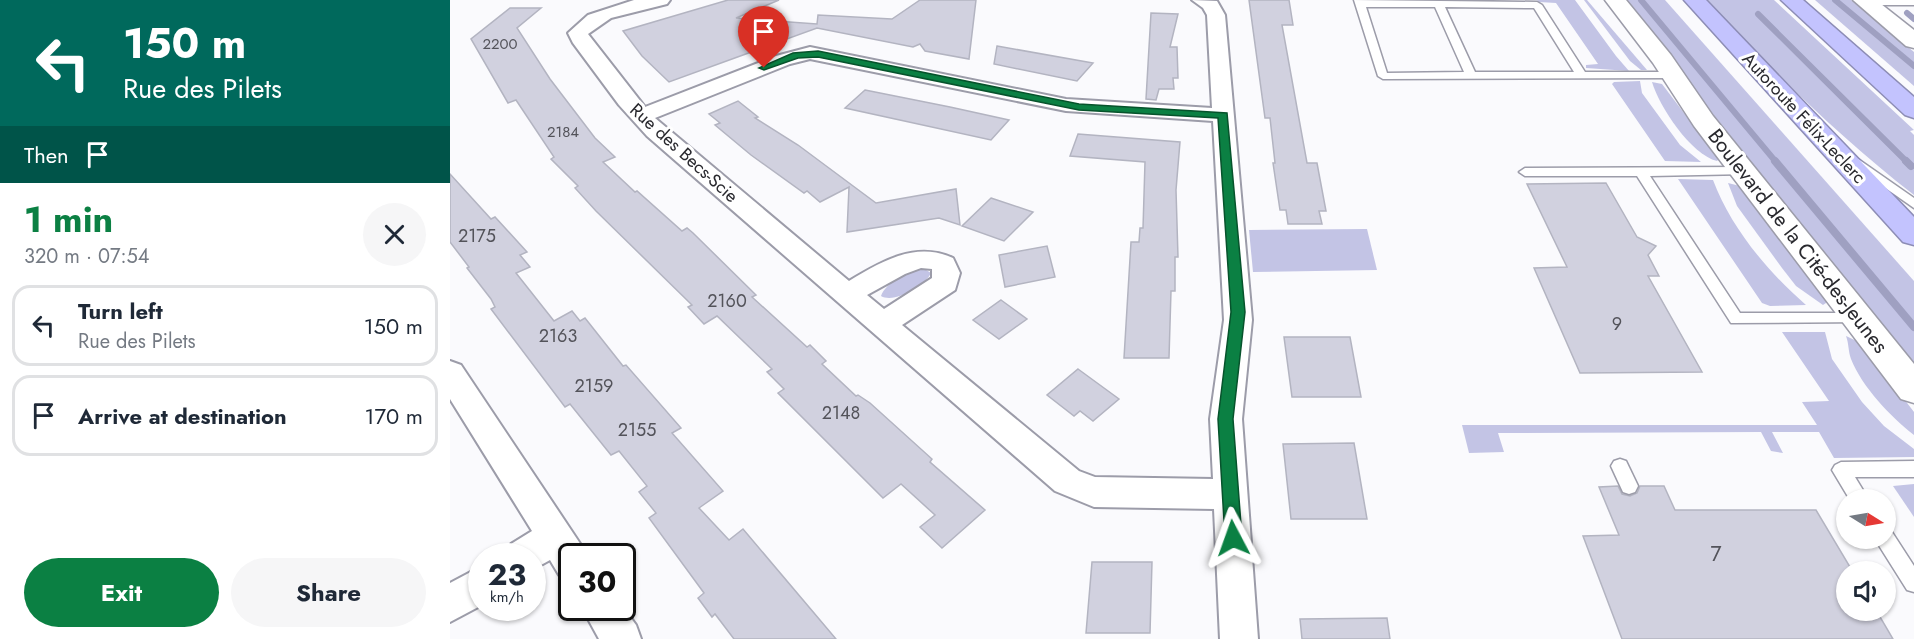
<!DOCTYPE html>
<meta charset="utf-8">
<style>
body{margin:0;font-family:Jost,sans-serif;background:#f6f6f7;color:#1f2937;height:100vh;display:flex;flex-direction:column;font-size:22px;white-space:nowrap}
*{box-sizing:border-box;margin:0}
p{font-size:20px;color:#747a83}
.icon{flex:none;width:33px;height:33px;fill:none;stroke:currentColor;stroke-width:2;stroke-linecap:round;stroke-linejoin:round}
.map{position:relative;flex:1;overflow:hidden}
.drawer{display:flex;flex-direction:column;background:#fff;width:450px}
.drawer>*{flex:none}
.guide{background:#00695c;color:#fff;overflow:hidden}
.needle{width:39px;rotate:101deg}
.tools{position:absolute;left:1386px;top:489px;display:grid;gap:12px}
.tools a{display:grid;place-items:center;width:60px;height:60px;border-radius:50%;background:#fff;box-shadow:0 2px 4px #0004;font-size:30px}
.speed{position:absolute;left:18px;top:543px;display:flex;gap:12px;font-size:30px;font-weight:700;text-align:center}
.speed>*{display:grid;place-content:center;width:78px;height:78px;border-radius:50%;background:#fff;box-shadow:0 2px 4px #0004;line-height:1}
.speed small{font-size:15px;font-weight:400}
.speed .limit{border:3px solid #111;border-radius:9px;background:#fff;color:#111}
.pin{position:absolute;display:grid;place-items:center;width:51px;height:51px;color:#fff;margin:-62px -26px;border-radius:50% 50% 50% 0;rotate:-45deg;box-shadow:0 0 6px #0007}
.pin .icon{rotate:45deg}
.me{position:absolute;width:66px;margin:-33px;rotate:356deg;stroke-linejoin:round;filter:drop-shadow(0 0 4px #0008)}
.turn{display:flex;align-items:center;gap:21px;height:126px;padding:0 24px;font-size:27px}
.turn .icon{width:78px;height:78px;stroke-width:2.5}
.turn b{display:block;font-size:42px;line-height:51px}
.then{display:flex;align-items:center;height:57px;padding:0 24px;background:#0003;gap:12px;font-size:22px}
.round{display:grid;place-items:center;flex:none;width:63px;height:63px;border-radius:32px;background:#f6f6f7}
.head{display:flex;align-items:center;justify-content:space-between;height:102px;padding:0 24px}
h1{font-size:36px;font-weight:700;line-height:45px;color:#0b8043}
.action{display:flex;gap:12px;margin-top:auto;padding:12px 24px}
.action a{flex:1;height:69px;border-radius:36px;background:#0b8043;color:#fff;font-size:24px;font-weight:700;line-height:69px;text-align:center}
.action a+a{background:#f6f6f7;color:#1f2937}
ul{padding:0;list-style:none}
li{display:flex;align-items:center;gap:18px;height:81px;margin:0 12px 9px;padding:0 12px;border:3px solid #e0e1e3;border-radius:18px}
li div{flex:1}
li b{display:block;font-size:22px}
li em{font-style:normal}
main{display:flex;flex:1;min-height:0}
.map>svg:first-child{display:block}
.green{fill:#c3c4e5}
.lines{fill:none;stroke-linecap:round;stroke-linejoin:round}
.stream-far1{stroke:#9fa0c1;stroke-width:6}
.stream{stroke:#9fa0c1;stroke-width:8}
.building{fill:#d1d1df;stroke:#b3b4c1;stroke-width:1.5}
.service-casing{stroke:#9c9ca9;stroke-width:3}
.minor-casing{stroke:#9c9ca9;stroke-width:4}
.tertiary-casing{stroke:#9c9ca9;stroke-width:3}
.motorway-casing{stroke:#8d8db5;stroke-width:3}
.service{fill:#fff;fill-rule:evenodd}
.minor{fill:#fff;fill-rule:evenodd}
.tertiary{fill:#fff;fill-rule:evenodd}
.motorway{fill:#c3c3fe;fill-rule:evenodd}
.route{fill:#0b8043;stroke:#07532c;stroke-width:1.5}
.labels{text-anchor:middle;stroke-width:6;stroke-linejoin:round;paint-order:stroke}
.far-number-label{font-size:15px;fill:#53535a}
.far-street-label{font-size:18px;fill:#29292e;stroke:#fff}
.number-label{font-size:18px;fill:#53535a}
.street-label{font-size:21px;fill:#29292e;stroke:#fff}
.near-number-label{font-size:21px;fill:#53535a}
</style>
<main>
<section class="drawer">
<div class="guide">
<div class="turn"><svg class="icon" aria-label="left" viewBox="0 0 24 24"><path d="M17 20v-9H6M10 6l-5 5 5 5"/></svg><div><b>150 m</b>Rue des Pilets</div></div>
<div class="then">Then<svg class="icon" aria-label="arrive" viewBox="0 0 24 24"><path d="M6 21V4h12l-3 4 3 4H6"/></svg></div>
</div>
<div class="head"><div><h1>1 min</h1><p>320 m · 07:54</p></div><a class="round"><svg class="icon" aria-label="close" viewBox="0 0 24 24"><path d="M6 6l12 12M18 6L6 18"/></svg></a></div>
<ul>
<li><svg class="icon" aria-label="left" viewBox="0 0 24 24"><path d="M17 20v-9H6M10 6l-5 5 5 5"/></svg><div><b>Turn left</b><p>Rue des Pilets</p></div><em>150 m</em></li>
<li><svg class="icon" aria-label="arrive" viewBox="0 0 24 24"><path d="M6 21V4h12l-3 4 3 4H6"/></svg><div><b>Arrive at destination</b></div><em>170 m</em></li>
</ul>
<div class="action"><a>Exit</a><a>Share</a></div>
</section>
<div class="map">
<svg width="1464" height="639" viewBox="0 0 1464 639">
<rect width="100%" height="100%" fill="#fafafd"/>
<g class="green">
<polygon points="1087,0 1125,0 1166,56 1179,71 1136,68 1136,65 1148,64 1106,3 1089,2"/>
<polygon points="1134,0 1137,0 1197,70 1191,70 1180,61"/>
<polygon points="1171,0 1215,0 1464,281 1464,364"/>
<path d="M1255,0H1324L1464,130L1460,131L1464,135V195C1387,135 1322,70 1255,0Z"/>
<polygon points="1365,0 1401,0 1464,52 1464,86"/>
<polygon points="1190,81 1192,93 1230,145 1251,162 1215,161 1162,84 1164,82"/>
<path d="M1202,82L1212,84L1269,159L1267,161C1241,155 1209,106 1202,82Z"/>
<path d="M1228,179L1263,180C1281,228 1318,272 1356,305L1320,306L1312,303Z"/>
<polygon points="1278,183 1290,186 1379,301 1373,305 1346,286 1332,268 1287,206"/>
<polygon points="917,229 927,270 803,272 799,230"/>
<path d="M473,268L481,273C475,286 444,304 431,296C435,283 460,269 473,268Z"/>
<polygon points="1332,332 1375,332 1382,359 1412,402 1434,426 1464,449 1464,457 1384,458 1369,432 1322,432 1333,453 1321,451 1311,432 1048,433 1054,452 1019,453 1012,425 1367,425 1352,402 1379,401"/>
<path d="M1396,336L1411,343L1464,412V435C1441,417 1412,387 1401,359C1398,351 1399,344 1396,336Z"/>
<polygon points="1464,484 1464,517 1443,486"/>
</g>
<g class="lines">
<g class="stream-far1">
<polyline points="1191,0 1326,162"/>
<polyline points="1385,0 1464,66"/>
<polyline points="1457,13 1464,19"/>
<polyline points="1308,14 1457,162"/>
</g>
<g class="stream">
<polyline points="1325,161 1464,327"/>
<polyline points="1456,161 1461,166"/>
</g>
</g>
<g class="building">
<polygon points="278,0 329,0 286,18 367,24 368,15 442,19 470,0 526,0 519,59 475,51 470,44 463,47 367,28 219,82 192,56 173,31"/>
<polygon points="799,0 839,0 843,25 832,25 857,163 867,163 876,211 869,211 872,224 838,224 836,210 830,210 823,163 825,163 820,118 815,118"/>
<polygon points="60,8 91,8 67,28 100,79 145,138 165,157 153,162 185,192 187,191 232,231 237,228 243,233 306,295 302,297 357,347 360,345 376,361 372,364 406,396 408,395 420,403 482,459 480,462 535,510 492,548 470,527 485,515 451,484 433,498 328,393 334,389 317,372 322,369 267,316 254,324 238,307 242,305 146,211 125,188 128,186 101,159 104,157 66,100 58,103 21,39"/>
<polygon points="701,13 728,14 720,47 727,47 728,78 723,78 724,89 709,89 706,100 696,99"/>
<polygon points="547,46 643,63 627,81 544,64"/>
<polygon points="415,90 500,107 559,120 541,140 395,108"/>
<polygon points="288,101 308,117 305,118 348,145 426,203 506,189 510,225 489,218 397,232 399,187 370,202 357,191 354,193 301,155 265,125 270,123 259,114"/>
<polygon points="628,134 730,142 726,190 728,257 725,257 725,291 721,291 719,358 674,358 681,242 689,242 690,228 693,228 695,162 620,156"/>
<polygon points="0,174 41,219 45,217 77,252 70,255 80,267 66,273 104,321 122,311 130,321 135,318 173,366 176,365 231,428 222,433 273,491 249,508 279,540 293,529 386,639 284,639 265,614 262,617 248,598 254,593 199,518 206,513 189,492 197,486 169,451 161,455 120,404 115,407 41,309 45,307 41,299 17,268 19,267 0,242"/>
<polygon points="1156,183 1187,237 1206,246 1198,255 1209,276 1198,276 1252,372 1130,373 1084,268 1117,267 1077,184"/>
<polygon points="541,198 583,212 554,241 512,226"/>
<polygon points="597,246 605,277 555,287 549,255"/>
<polygon points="551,300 577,319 549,339 523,320"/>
<polygon points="834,337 900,337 911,397 842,397"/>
<polygon points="628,369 669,399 643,421 630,411 624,416 597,395"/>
<polygon points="904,443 917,519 841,519 833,444"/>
<polygon points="1168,486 1172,494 1180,496 1187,493 1190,486 1214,486 1225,510 1366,510 1403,572 1396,572 1396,610 1426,610 1443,639 1172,639 1133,536 1169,535 1149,487"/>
<polygon points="642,562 702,562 700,633 636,633"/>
<polygon points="937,618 940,639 852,639 850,619"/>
</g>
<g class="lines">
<g class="service-casing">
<g id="service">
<path d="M904,0L1087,2L1092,5L1135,72H1223L1228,75L1223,78L933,79L928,76ZM916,7H985L1014,72L937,73ZM995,7L1084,8L1124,72H1025Z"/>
<polygon points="1413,0 1464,0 1464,5 1416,5 1413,4"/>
<polygon points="1408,159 1464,198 1464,208 1404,166 1402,163 1404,160"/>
<polygon points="1294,167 1300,171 1298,174 1200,176 1290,313 1409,313 1414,314 1416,318 1414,322 1281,323 1187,176 1075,176 1069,172 1075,168"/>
<polygon points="1170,459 1176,461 1188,486 1185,492 1179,494 1173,492 1161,466 1164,461"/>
<polygon points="1464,461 1464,477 1405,477 1419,500 1400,500 1382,470 1385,465 1391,462"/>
<polygon points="1436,530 1442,532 1464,566 1464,592 1457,590 1428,544 1426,538 1436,538"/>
</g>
</g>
<g class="minor-casing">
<g id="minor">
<path d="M184,0H220L217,4L161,18L138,34L195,107L326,56L360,47L616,99L762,108L757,15L753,8L742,0L767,1L775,15L802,320L792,419L808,639H770L764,509L644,507L605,491L197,136L169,105L123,43L118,33L138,15ZM360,59L616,111L763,121L774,320L760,419L763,479L645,477L629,471L452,325L505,290L510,273L503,258C466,241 432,261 399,281L205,118L340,64ZM471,268L482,269V278L434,309L417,295L455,274Z"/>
<polygon points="0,361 11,365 135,551 137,556 122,556 122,580 109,575 100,560 82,570 82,556 56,556 61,544 82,531 0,399"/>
<polygon points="32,566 32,605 0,622 0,583"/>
<polygon points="172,606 186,625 191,639 149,639 132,608"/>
</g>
</g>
<g class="tertiary-casing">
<g id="tertiary">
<polygon points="1155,0 1176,0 1221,55 1263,116 1464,364 1464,403 1451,399 1244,126 1203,63"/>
<polygon points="1403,0 1426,0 1464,30 1464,48 1456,46"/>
</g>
</g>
<g class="motorway-casing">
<g id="motorway">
<polygon points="1234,0 1256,0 1464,217 1464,245 1453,242"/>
<polygon points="1331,0 1353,0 1464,97 1464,118 1455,115"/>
</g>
</g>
<use href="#service" class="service"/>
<use href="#minor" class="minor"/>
<use href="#tertiary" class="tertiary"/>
<use href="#motorway" class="motorway"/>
</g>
<polygon class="route" points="368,51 629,104 777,113 795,312 783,419 792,538 789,543 783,546 777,543 775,538 768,419 781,312 768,118 629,110 368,57 348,58 314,70 309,68 343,53"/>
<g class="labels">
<g class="far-number-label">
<text x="50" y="49">2200</text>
<text x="113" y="137">2184</text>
</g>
<g class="far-street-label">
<text transform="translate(1354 118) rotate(47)" y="6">Autoroute Félix-Leclerc</text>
<text transform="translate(234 153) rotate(42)" y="6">Rue des Becs-Scie</text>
</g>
<g class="number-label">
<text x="27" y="242">2175</text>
<text x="277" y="307">2160</text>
<text x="1167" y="330">9</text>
<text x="108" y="342">2163</text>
<text x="144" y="392">2159</text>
<text x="391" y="419">2148</text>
<text x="187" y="436">2155</text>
</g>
<g class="street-label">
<text transform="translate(1348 241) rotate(52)" y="7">Boulevard de la Cité-des-Jeunes</text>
</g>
<g class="near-number-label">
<text x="1266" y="561">7</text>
</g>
</g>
</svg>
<div class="tools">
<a><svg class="needle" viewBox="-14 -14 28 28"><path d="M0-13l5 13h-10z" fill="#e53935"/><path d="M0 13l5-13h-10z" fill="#747a83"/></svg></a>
<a><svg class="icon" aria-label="sound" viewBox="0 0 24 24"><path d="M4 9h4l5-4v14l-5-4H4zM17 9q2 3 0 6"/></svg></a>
</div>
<div class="speed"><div>23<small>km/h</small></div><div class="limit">30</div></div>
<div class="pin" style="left:314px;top:68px;background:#d93025"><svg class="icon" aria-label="arrive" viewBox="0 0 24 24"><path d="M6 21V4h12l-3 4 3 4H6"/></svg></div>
<svg class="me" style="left:783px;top:538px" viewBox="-20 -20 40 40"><path d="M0-17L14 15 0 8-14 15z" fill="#0b8043" stroke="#fff" stroke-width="4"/></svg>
</div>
</main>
